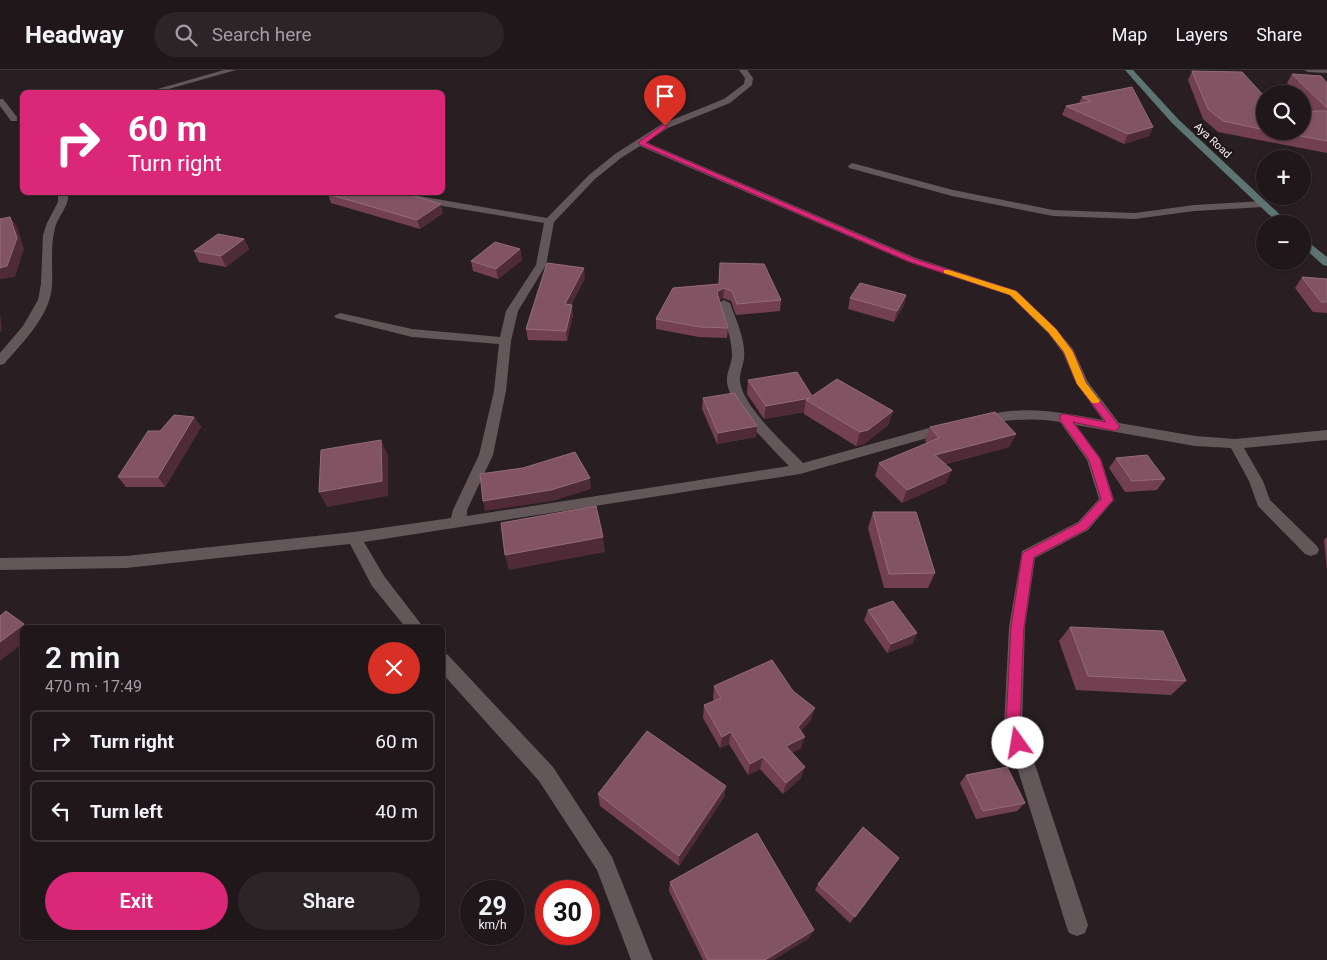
<!DOCTYPE html>
<meta charset="utf-8">
<style>
body{margin:0;font-family:Roboto,sans-serif;background:#2c2427;color:#f1f3f6;height:100vh;display:flex;flex-direction:column;font-size:19px;white-space:nowrap}
*{box-sizing:border-box;margin:0}
p{font-size:16px;color:#a19fa2}
.icon{flex:none;width:28px;height:28px;fill:none;stroke:currentColor;stroke-width:2;stroke-linecap:round;stroke-linejoin:round}
.map{position:relative;flex:1;overflow:hidden}
.details{position:absolute;left:20px;top:555px;width:425px;height:315px;display:flex;flex-direction:column;background:#1f171a;border-radius:8px;box-shadow:0 1px 4px #0004,0 0 0 1px #3c3639}
.details>*{flex:none}
.guide{position:absolute;left:20px;top:20px;width:425px;height:105px;border-radius:8px;box-shadow:0 1px 4px #0004,0 0 0 1px #3c3639;background:#db2777;color:#fff;overflow:hidden}
.tools{position:absolute;left:1256px;top:15px;display:grid;gap:10px}
.tools a{display:grid;place-items:center;width:55px;height:55px;border-radius:50%;background:#1f171a;box-shadow:0 1px 4px #0004,0 0 0 1px #3c3639;font-size:25px}
.speed{position:absolute;left:460px;top:810px;display:flex;gap:10px;font-size:25px;font-weight:700;text-align:center}
.speed>*{display:grid;place-content:center;width:65px;height:65px;border-radius:50%;background:#1f171a;box-shadow:0 1px 4px #0004,0 0 0 1px #3c3639;line-height:1}
.speed small{font-size:12px;font-weight:400}
.speed .limit{border:8px solid #d22;background:#fff;color:#111}
.pin{position:absolute;display:grid;place-items:center;width:42px;height:42px;color:#fff;margin:-51px -21px;border-radius:50% 50% 50% 0;rotate:-45deg;box-shadow:0 0 5px #0007}
.pin .icon{rotate:45deg}
.me{position:absolute;width:55px;margin:-28px;rotate:347deg;stroke-linejoin:round;filter:drop-shadow(0 0 4px #0008)}
.turn{display:flex;align-items:center;gap:18px;height:105px;padding:0 25px;font-size:22px}
.turn .icon{width:65px;height:65px;stroke-width:2.5}
.turn b{display:block;font-size:35px;line-height:42px}
.round{display:grid;place-items:center;flex:none;width:52px;height:52px;border-radius:26px;background:#2c2427}
.summary{display:flex;align-items:center;justify-content:space-between;height:85px;padding:0 25px}
h1{font-size:30px;font-weight:600;line-height:38px}
.button{display:flex;gap:10px;margin-top:auto;padding:10px 25px}
.button a{flex:1;height:58px;border-radius:30px;background:#db2777;color:#fff;font-size:20px;font-weight:600;line-height:58px;text-align:center}
.button a+a{background:#2c2427;color:#f1f3f6}
ul{padding:0;list-style:none}
li{display:flex;align-items:center;gap:15px;height:62px;margin:0 10px 8px;padding:0 15px;border:2px solid #3c3639;border-radius:8px}
li div{flex:1}
li b{display:block;font-size:19px}
li em{font-style:normal}
header{display:flex;align-items:center;gap:30px;box-sizing:border-box;height:70px;padding:0 25px;background:#1f171a;border-bottom:1px solid #3c3639}
header strong{font-size:24px}
nav{display:flex;gap:28px;margin-inline-start:auto;font-size:18px}
.search{width:350px;height:45px;background:#2c2427;display:flex;align-items:center;gap:12px;box-sizing:border-box;padding:0 18px;border-radius:28px;color:#a19fa2;font-size:19px}
.map>svg:first-child{display:block}
.lines{fill:none;stroke-linecap:round;stroke-linejoin:round}
.street{fill:#63575a;fill-rule:evenodd}
.secondary{fill:#5d7572;fill-rule:evenodd}
.wall{fill:#724051}
.shaded-wall{fill:#4f2b37}
.building{fill:#815363;stroke:#946c79}
.route{fill:#db2777;stroke:#8e194d}
.slow{fill:#f59e0b}
.labels{text-anchor:middle;stroke-width:5;stroke-linejoin:round;paint-order:stroke}
.far-street-label{font-size:11px;fill:#f9f2f3;stroke:#1f1618}
</style>
<header>
<strong>Headway</strong>
<div class="search"><svg class="icon" aria-label="search" viewBox="0 0 24 24"><circle cx="10" cy="10" r="6"/><path d="M15 15l6 6"/></svg>Search here</div>
<nav><a>Map</a><a>Layers</a><a>Share</a></nav>
</header>
<div class="map">
<svg width="1327" height="890" viewBox="0 0 1327 890">
<rect width="100%" height="100%" fill="#291f22"/>
<g class="lines">
<g class="street">
<polygon points="224,0 236,0 158,22 147,22"/>
<path d="M739,0H747L753,8L752,15L730,33L668,58L646,72L916,188L1017,221L1056,259L1073,279L1088,312L1119,353L1195,366L1235,369L1327,360V370L1244,378L1263,411L1270,430L1317,476L1319,480L1317,484L1311,486L1305,484L1258,436L1249,411L1231,378L1195,376L1076,355L1101,389L1114,430L1088,460L1035,488L1025,557L1022,655L1088,855L1085,863L1077,866L1069,863L1066,855L1004,655L1009,557L1022,481L1078,452L1099,429L1087,390L1060,352C1033,347 1007,350 980,355L975,354L973,351L975,348C1024,334 1055,342 1103,350L1076,313L1063,283L1048,263L1009,225L908,192L640,76L621,88L595,109L554,152L546,195L518,241L511,271L506,321L493,385L467,440V446L789,396C771,377 730,338 727,312C726,303 732,294 732,285C732,267 724,250 718,233L724,230L730,233C736,250 746,270 744,289C743,296 739,304 740,311C742,336 786,375 803,393L947,353L952,355L954,358L952,361L800,404L364,472L384,506L424,558H406L372,516L350,474L126,498L0,500V488L126,486L354,462L451,448L453,440L479,385L494,321L499,274L412,267L336,248L334,246L340,243L412,259L500,267L506,241L536,195L544,153L413,131L408,128L413,125L547,148L589,105L615,84L662,54L724,29L744,14L745,8Z"/>
<polygon points="1304,0 1327,0 1327,3 1308,2"/>
<polygon points="0,29 3,29 17,47 17,51 11,51 0,36"/>
<polygon points="852,93 953,120 1053,140 1135,143 1194,135 1264,131 1269,134 1264,137 1194,141 1135,149 1053,146 952,126 849,98 848,96"/>
<path d="M58,122H68C70,137 58,145 55,158C50,177 53,197 52,216C50,246 23,272 4,294L0,295V283L23,256L38,230L41,214L43,165L47,153L58,132Z"/>
<polygon points="442,582 448,585 553,697 612,787 653,890 631,890 597,800 539,711 442,603"/>
</g>
<g class="secondary">
<polygon points="1125,0 1133,0 1178,49 1290,154 1279,154 1172,53"/>
<polygon points="1302,167 1327,187 1327,196 1323,195 1302,176"/>
</g>
</g>
<g class="wall">
<polygon points="1192,1 1265,27 1265,61 1302,61 1314,41 1302,29 1302,24 1297,24 1287,13 1292,4 1327,13 1327,83 1218,62 1203,49 1188,10"/>
<polygon points="1082,27 1153,57 1149,66 1124,74 1062,45 1066,36 1079,33"/>
<polygon points="328,124 443,143 420,159 331,133"/>
<polygon points="244,169 249,179 226,197 199,192 194,181"/>
<polygon points="520,179 522,190 498,209 473,201 471,191"/>
<polygon points="1302,207 1327,209 1327,243 1313,242 1295,218"/>
<polygon points="585,208 571,235 573,245 567,271 528,270 526,259"/>
<polygon points="719,214 781,230 780,241 736,245 731,231 723,228 719,230 728,258 727,268 699,267 656,259 656,249"/>
<polygon points="906,225 904,235 894,252 848,239 850,228"/>
<polygon points="748,310 812,326 893,341 888,355 864,374 856,376 804,344 804,342 764,349 747,324"/>
<polygon points="703,328 757,356 756,367 717,374 702,339"/>
<polygon points="194,347 201,357 165,417 126,417 118,407 160,361"/>
<polygon points="930,357 1016,364 1009,377 946,394 946,413 902,433 875,406 879,393 927,373 925,371"/>
<polygon points="1116,388 1165,409 1157,420 1125,422 1109,398"/>
<polygon points="873,442 935,503 928,518 884,518 868,458"/>
<polygon points="1327,467 1327,500 1324,470"/>
<polygon points="868,540 913,573 887,583 864,550"/>
<polygon points="1070,557 1186,611 1171,625 1076,620 1059,571"/>
<polygon points="714,616 811,650 801,661 801,678 792,683 801,708 783,724 760,699 748,705 729,674 720,678 703,648 704,635 714,631 713,629"/>
<polygon points="966,705 1025,733 1017,741 976,749 960,713"/>
<polygon points="726,716 724,727 679,796 600,736 598,724"/>
<polygon points="899,788 850,853 815,820 818,814"/>
<polygon points="670,812 809,868 773,890 703,890 669,821"/>
</g>
<g class="shaded-wall">
<polygon points="1153,57 1149,66 1124,74 1128,64"/>
<polygon points="441,134 443,143 420,159 417,150"/>
<polygon points="10,147 17,157 24,179 15,207 0,209 0,198"/>
<polygon points="244,169 249,179 226,197 221,186"/>
<polygon points="520,179 522,190 498,209 496,199"/>
<polygon points="584,198 585,208 566,245 565,234"/>
<polygon points="724,218 723,228 717,231 717,223 718,221"/>
<polygon points="906,225 904,235 894,252 897,241"/>
<polygon points="572,235 573,245 567,271 566,261"/>
<polygon points="0,242 2,261 0,262"/>
<polygon points="810,328 806,330 804,342 764,349 766,336"/>
<polygon points="893,341 888,355 864,374 856,376 860,362"/>
<polygon points="194,347 201,357 165,417 158,407"/>
<polygon points="757,356 756,367 717,374 718,363"/>
<polygon points="1016,364 1009,377 930,398 935,385"/>
<polygon points="381,370 388,385 388,426 327,437 319,422"/>
<polygon points="952,400 946,413 902,433 907,420"/>
<polygon points="590,408 591,419 552,431 485,441 483,431"/>
<polygon points="603,467 605,482 509,500 505,485"/>
<polygon points="24,554 28,558 22,558 22,574 0,591 0,572"/>
<polygon points="917,563 913,573 887,583 891,574"/>
<polygon points="815,638 811,650 795,668 798,657"/>
<polygon points="731,662 729,674 720,678 722,667"/>
<polygon points="805,667 801,678 782,688 786,676"/>
<polygon points="763,687 760,699 748,705 750,694"/>
<polygon points="805,697 801,708 783,724 786,713"/>
<polygon points="726,716 724,727 679,796 679,786"/>
<polygon points="814,860 809,868 773,890 765,890"/>
</g>
<g class="building">
<polygon points="1192,1 1242,2 1265,27 1265,60 1223,51 1208,39"/>
<polygon points="1292,4 1321,6 1327,13 1327,38"/>
<polygon points="1132,17 1153,57 1128,64 1066,36 1091,31 1082,27"/>
<polygon points="1302,41 1327,41 1327,71 1274,61 1302,61"/>
<polygon points="332,122 401,122 441,134 417,150 328,124"/>
<polygon points="10,147 17,168 7,196 0,198 0,149"/>
<polygon points="218,164 244,169 221,186 194,181"/>
<polygon points="495,172 520,179 496,199 471,191"/>
<polygon points="547,193 584,198 565,234 572,235 566,261 526,259"/>
<polygon points="720,193 764,194 781,230 737,234 732,221 724,218 718,221 717,223 728,258 700,257 656,249 673,218 719,214"/>
<polygon points="1302,207 1327,209 1327,232 1321,232"/>
<polygon points="860,213 906,225 897,241 850,228"/>
<polygon points="797,302 812,326 837,309 893,341 868,360 860,362 806,330 810,328 766,336 748,310"/>
<polygon points="734,323 757,356 718,363 703,328"/>
<polygon points="995,342 1016,364 935,385 952,400 907,420 879,393 939,368 930,357"/>
<polygon points="174,345 194,347 158,407 118,407 148,361 160,361"/>
<polygon points="381,370 382,411 319,422 321,380"/>
<polygon points="575,382 590,408 551,420 483,431 480,404 523,398"/>
<polygon points="1147,385 1165,409 1132,411 1116,388"/>
<polygon points="596,436 603,467 505,485 501,453"/>
<polygon points="873,442 916,442 935,503 889,504"/>
<polygon points="893,531 917,563 891,574 868,540"/>
<polygon points="6,541 24,554 0,572 0,546"/>
<polygon points="1070,557 1163,561 1186,611 1088,606"/>
<polygon points="772,590 793,621 815,638 798,657 805,667 786,676 805,697 786,713 763,687 750,694 731,662 722,667 704,635 721,628 714,616"/>
<polygon points="647,661 726,716 679,786 598,724"/>
<polygon points="1007,697 1025,733 983,741 966,705"/>
<polygon points="863,757 899,788 855,847 818,814"/>
<polygon points="757,763 814,860 765,890 708,890 670,812"/>
</g>
<polygon class="route" points="663,55 668,56 646,73 915,189 1016,221 1056,259 1073,282 1086,313 1120,357 1115,361 1073,352 1100,389 1113,430 1087,459 1034,487 1024,557 1023,576 1020,654 1026,673 1024,678 1018,680 1013,678 1006,654 1011,557 1022,485 1024,482 1079,453 1101,429 1089,390 1060,350 1060,345 1064,344 1106,352 1077,314 1064,282 1049,263 1010,225 910,192 639,74 639,72"/>
<polygon class="slow" points="944,200 949,200 1016,221 1056,259 1073,282 1086,313 1100,331 1098,333 1092,333 1077,314 1064,282 1049,263 1010,225 944,203"/>
<g class="labels">
<g class="far-street-label">
<text transform="translate(1213 70) rotate(43)" y="4">Aya Road</text>
</g>
</g>
</svg>
<div class="tools">
<a><svg class="icon" aria-label="search" viewBox="0 0 24 24"><circle cx="10" cy="10" r="6"/><path d="M15 15l6 6"/></svg></a>
<a>+</a>
<a>−</a>
</div>
<div class="speed"><div>29<small>km/h</small></div><div class="limit">30</div></div>
<div class="pin" style="left:665px;top:56px;background:#d93025"><svg class="icon" aria-label="arrive" viewBox="0 0 24 24"><path d="M6 21V4h12l-3 4 3 4H6"/></svg></div>
<svg class="me" style="left:1018px;top:673px" viewBox="-20 -20 40 40"><circle r="19" fill="#fff"/><path d="M0-13L10 11 0 6-10 11z" fill="#db2777"/></svg>
<div class="guide">
<div class="turn"><svg class="icon" aria-label="right" viewBox="0 0 24 24"><path d="M7 20v-9h11M14 6l5 5-5 5"/></svg><div><b>60 m</b>Turn right</div></div>
</div>
<section class="details">
<div class="summary"><div><h1>2 min</h1><p>470 m · 17:49</p></div><a class="round" style="background:#d93025;color:#fff"><svg class="icon" aria-label="close" viewBox="0 0 24 24"><path d="M6 6l12 12M18 6L6 18"/></svg></a></div>
<ul>
<li><svg class="icon" aria-label="right" viewBox="0 0 24 24"><path d="M7 20v-9h11M14 6l5 5-5 5"/></svg><div><b>Turn right</b></div><em>60 m</em></li>
<li><svg class="icon" aria-label="left" viewBox="0 0 24 24"><path d="M17 20v-9H6M10 6l-5 5 5 5"/></svg><div><b>Turn left</b></div><em>40 m</em></li>
</ul>
<div class="button"><a>Exit</a><a>Share</a></div>
</section>
</div>
